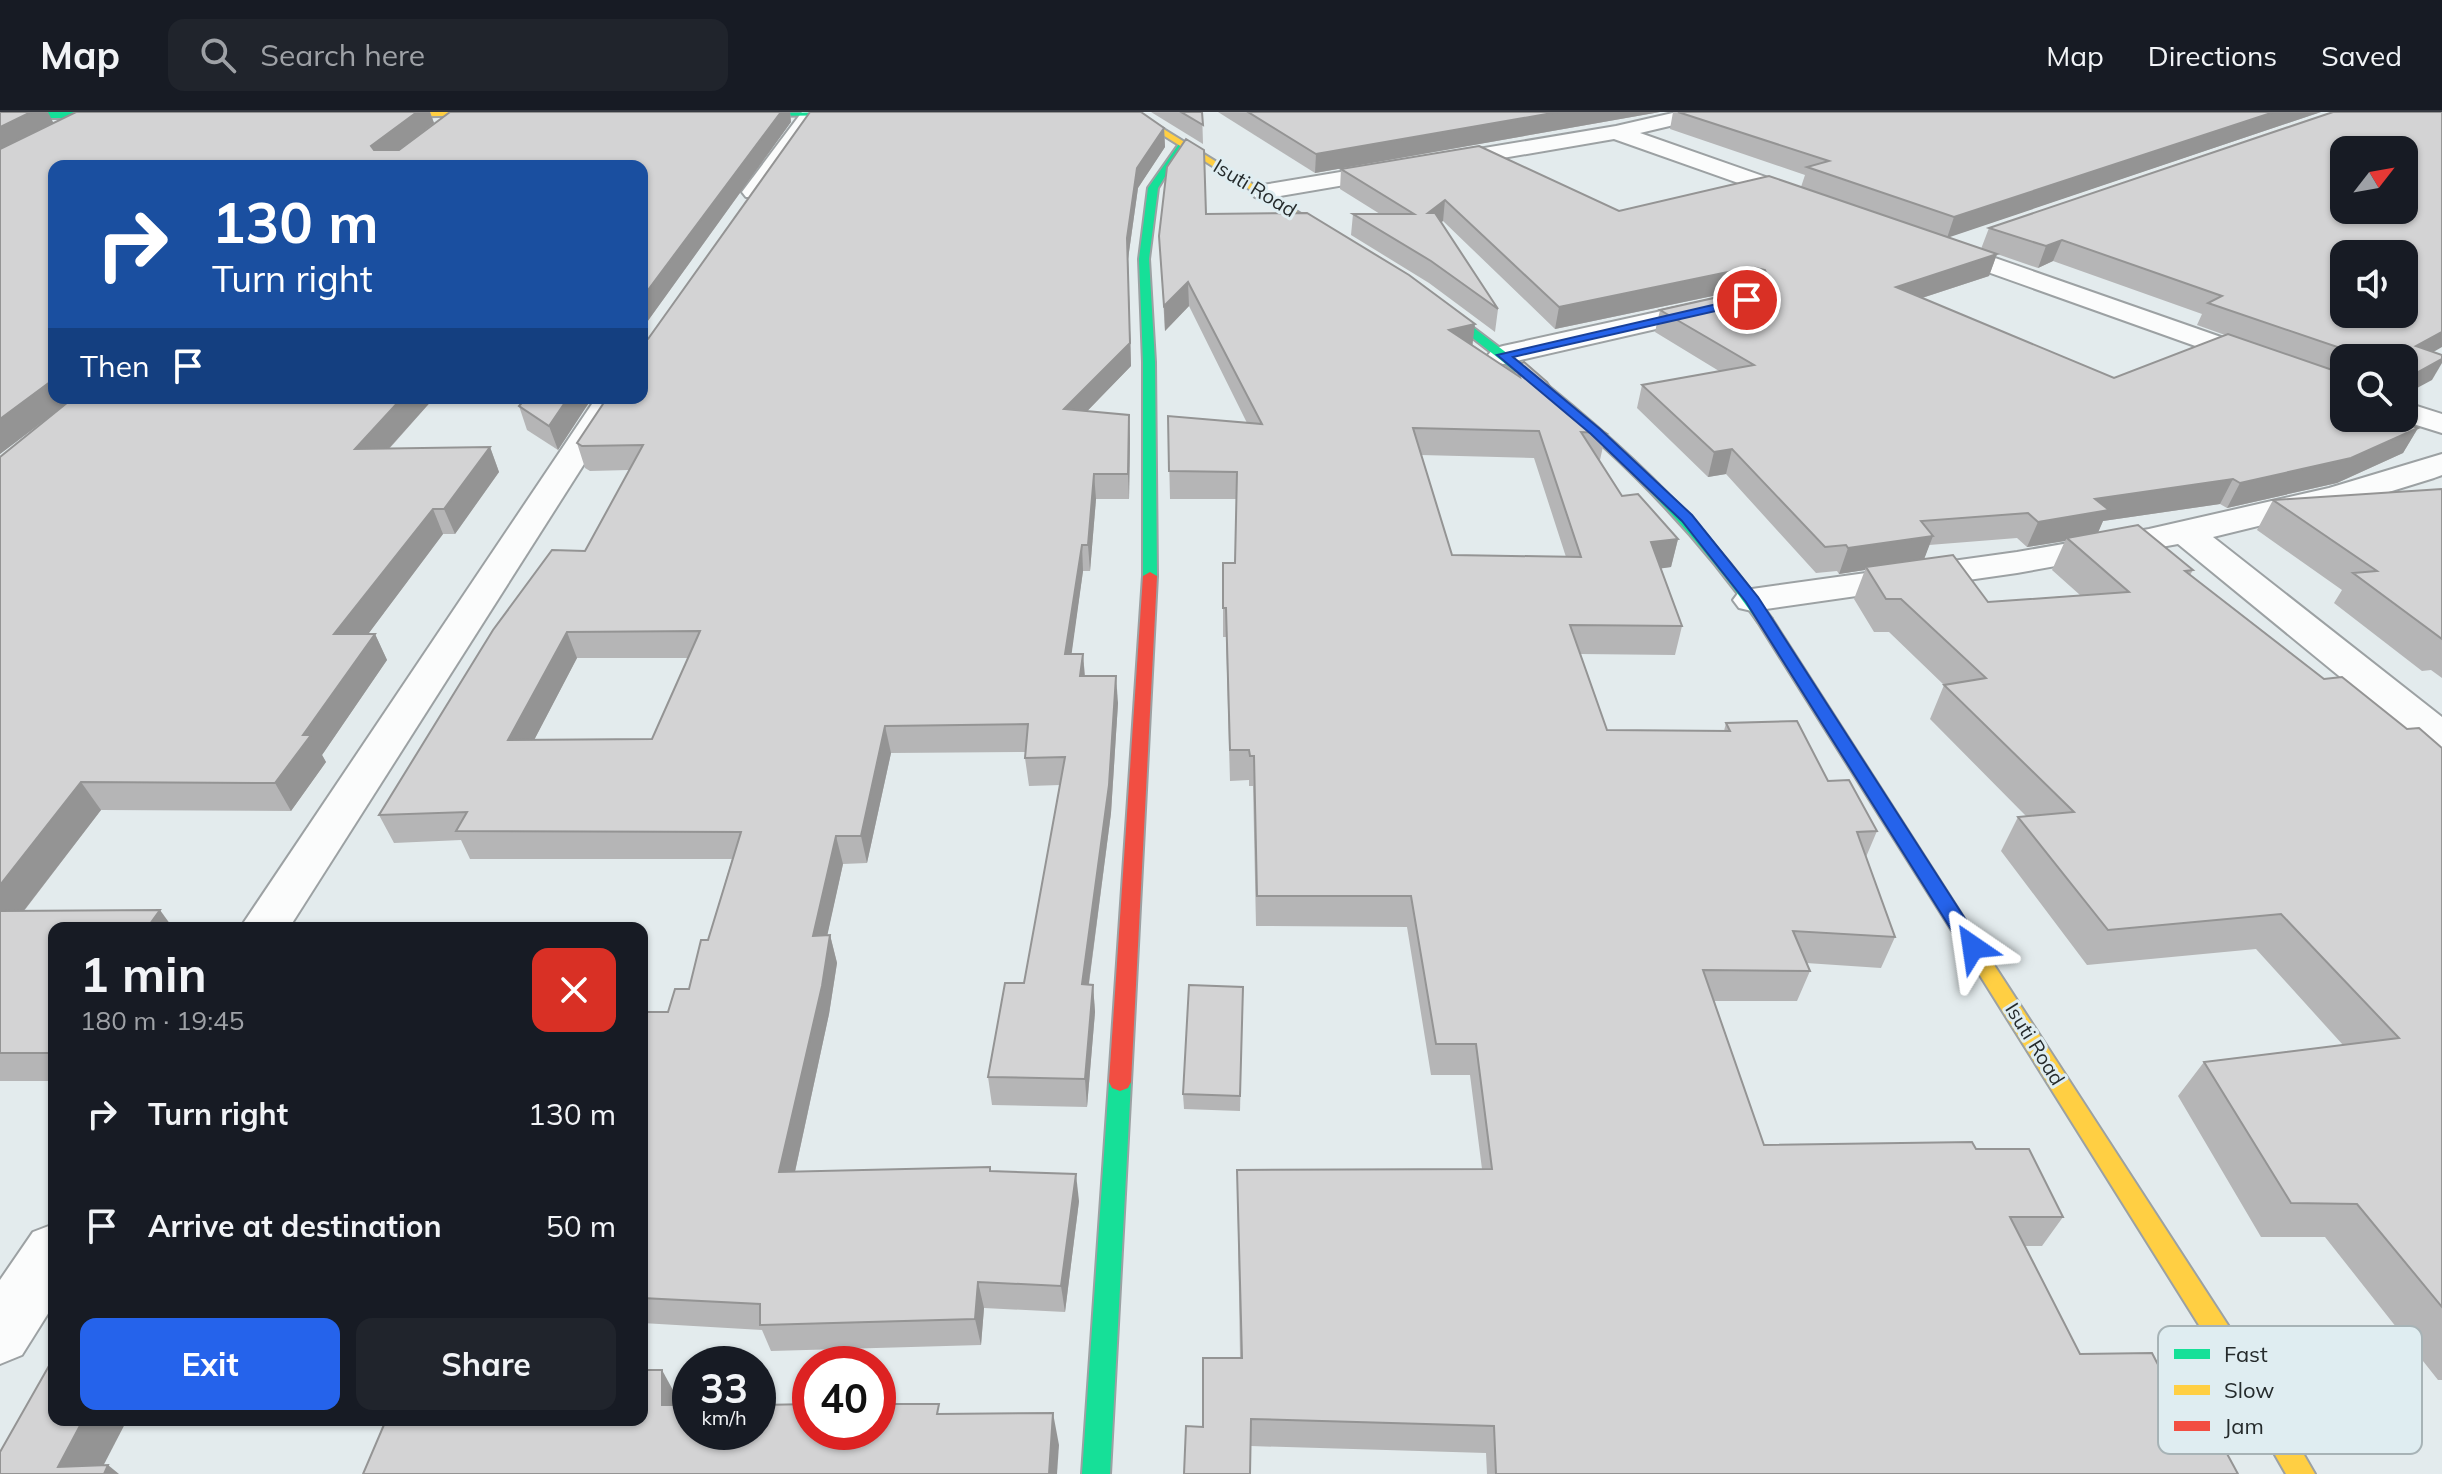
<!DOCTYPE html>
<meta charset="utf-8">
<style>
body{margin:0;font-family:Mulish,sans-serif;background:#20242c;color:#f1f3f6;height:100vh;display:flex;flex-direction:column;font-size:30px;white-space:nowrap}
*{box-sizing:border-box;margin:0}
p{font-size:26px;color:#9ea1a6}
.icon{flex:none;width:44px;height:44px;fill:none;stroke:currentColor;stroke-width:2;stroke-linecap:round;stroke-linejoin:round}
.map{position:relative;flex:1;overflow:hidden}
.sheet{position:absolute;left:48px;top:810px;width:600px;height:504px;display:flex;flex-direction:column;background:#171b24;border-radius:16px;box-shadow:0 2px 6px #0004}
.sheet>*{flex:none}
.top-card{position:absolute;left:48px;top:48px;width:600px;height:244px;border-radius:16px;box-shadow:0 2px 6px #0004;background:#1a4fa0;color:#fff;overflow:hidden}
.needle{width:52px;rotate:59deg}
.fabs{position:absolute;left:2330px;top:24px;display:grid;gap:16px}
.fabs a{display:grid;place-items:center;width:88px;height:88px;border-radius:16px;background:#171b24;box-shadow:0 2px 6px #0004;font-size:40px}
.speed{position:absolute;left:672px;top:1234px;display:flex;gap:16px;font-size:40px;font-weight:700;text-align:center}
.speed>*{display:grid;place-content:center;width:104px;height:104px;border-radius:50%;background:#171b24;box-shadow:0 2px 6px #0004;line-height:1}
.speed small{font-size:20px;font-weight:400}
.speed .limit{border:12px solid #d22;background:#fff;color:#111}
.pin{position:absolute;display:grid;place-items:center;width:68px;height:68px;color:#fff;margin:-34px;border:4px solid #fff;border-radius:50%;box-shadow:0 2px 8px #0007}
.me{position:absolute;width:88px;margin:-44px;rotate:328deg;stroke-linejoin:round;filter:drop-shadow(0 0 6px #0008)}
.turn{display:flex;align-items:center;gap:28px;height:168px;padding:0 32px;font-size:36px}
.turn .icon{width:104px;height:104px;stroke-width:2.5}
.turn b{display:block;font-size:56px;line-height:68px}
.then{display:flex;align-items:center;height:76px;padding:0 32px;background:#0003;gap:16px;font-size:30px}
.round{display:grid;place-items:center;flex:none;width:84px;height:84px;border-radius:16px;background:#20242c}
.overview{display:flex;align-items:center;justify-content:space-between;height:136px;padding:0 32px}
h1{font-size:48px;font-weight:700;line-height:60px}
.primary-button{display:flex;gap:16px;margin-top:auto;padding:16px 32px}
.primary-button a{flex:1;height:92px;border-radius:16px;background:#2563eb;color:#fff;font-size:32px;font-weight:700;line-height:92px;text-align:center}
.primary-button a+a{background:#20242c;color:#f1f3f6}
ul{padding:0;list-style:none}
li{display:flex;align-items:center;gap:24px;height:112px;padding:0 32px}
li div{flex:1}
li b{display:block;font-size:30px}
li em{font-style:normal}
header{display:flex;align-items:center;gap:48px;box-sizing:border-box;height:112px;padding:0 40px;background:#171b24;border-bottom:2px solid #363941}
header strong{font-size:38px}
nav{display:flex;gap:44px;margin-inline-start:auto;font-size:28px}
.search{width:560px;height:72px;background:#20242c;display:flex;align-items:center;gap:20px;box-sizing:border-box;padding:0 28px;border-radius:16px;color:#9ea1a6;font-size:30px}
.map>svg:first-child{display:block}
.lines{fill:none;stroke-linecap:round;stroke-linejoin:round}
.street-casing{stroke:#9ca1a3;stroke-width:4}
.fast-casing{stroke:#9ca1a3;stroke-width:4}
.slow-casing{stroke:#9ca1a3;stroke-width:4}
.jam-casing{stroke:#9ca1a3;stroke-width:4}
.street{fill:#fbfcfc;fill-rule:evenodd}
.fast{fill:#16e098;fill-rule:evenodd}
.slow{fill:#ffcf43;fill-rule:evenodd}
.jam{fill:#f24e42;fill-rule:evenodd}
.wall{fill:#b5b5b6;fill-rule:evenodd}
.shaded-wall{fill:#949494}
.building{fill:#d3d3d4;stroke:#949494;stroke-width:2;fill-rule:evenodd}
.route{fill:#2563eb;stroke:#184099;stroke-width:2}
.labels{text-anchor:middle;stroke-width:6;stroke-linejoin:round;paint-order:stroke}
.street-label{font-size:20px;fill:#252b2c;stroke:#dfedf1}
.key{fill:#dfedf1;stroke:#a7b3b6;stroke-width:2}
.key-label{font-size:22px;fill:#252b2c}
</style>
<header>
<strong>Map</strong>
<div class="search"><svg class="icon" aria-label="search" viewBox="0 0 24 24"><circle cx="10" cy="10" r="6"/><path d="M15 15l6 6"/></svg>Search here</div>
<nav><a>Map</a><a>Directions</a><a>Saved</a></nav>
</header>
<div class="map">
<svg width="2442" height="1362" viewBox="0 0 2442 1362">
<rect width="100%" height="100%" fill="#e3ebed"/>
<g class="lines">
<g class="street-casing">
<g id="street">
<polygon points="802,0 822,1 762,85 746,85 742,80"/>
<polygon points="1677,0 1715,0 1712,4 1640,21 1814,82 1818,87 1814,92 1798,92 1614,27 1263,87 1255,85 1251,80 1255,75 1263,73 1616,14"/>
<polygon points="1935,125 2344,268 2344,287 1926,138 1922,133 1926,128"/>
<polygon points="1716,187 1726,189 1730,195 1726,201 1503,252 1493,249 1488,243 1493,237 1503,234"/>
<polygon points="596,286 626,286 289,816 240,816"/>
<polygon points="2404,290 2442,302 2442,321 2394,306 2404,306"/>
<polygon points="2442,342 2442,363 2434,366 2353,391 2213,425 2442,605 2442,639 2427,636 2178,432 2017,461 1752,499 1739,496 1733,488 1739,480 1752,477 2017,440 2149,417 2329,376"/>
<polygon points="54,1112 54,1192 22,1243 0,1252 0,1168 33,1120"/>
</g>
</g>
<g class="fast-casing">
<g id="fast">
<polygon points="0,0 132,0 136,3 132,6 0,6"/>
<polygon points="990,0 986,3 728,4 724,1"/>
<polygon points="1181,29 1185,32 1158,76 1149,147 1155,250 1157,464 1150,468 1143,464 1143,250 1139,147 1148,76"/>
<path d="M1423,184H1431C1562,281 1678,372 1772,507L1770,510H1758C1664,374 1553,287 1423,188Z"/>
<polygon points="1120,961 1128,964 1131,970 1110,1362 1082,1362 1109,970 1112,964"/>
</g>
</g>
<g class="slow-casing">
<g id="slow">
<polygon points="369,0 512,0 508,3 372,5"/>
<polygon points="1126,0 1136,0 1351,133 1342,135"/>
<polygon points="1978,836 1985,839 2237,1227 2315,1362 2286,1362 2219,1245 1971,849 1968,844 1971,839"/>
</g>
</g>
<g class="jam-casing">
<g id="jam">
<polygon points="1150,460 1157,464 1131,970 1128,976 1120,979 1112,976 1109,970 1143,464"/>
<polygon points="1764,502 1772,507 1985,839 1988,844 1985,849 1971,849 1756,507"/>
</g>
</g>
<use href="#street" class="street"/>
<use href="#fast" class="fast"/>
<use href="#slow" class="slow"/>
<use href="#jam" class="jam"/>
</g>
<g class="wall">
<polygon points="0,0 54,11 76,0 430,0 434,11 402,35 450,0 790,0 791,10 642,217 642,54 54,54 54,286 434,286 389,337 490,335 499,360 455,422 443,422 368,522 375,522 387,548 322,643 326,650 291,699 101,698 24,799 54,816 54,969 0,969 0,345 57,299 0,342"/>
<polygon points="1151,0 1202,0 1203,32"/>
<polygon points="1218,0 1660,0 1315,61"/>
<path d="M1673,0H2321L1948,125L1981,137L1989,116L2333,0L2433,240L2432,268L2404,246H2344V306L2418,316L2403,341L2337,371L2227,396L2220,392L2103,409L2098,420L2193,458L2190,463L2324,567L2407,617L2442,636V1268H2438L2325,1125H2261L2178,984L2204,950L2343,933L2256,837L2087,853L2001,739L2018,705L2026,704L1930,607L1944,573L1889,520H1874L1854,487L1865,458L1839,462L1837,459L1816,461L1726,362L1708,365L1637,296L1642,273L1719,259L1655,220L1660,198L1750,178L1746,177L1555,217L1443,109L1441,110L1498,197L1495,220L1429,171L1351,123L1353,102H1380L1340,77L1341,57L1619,99L1801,75L1805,63L1670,17ZM1997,142L2038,156L2053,149L2202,202L2197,213L2225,223L2114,266L1922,186L1989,164ZM2017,426L2027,435L2065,429L2052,458L2080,483L1988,490L1924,447L1929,433Z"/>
<path d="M1164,16L1165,35L1138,76L1128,147L1131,254L1087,299L1129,303L1130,327L1129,387H1096L1090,459H1083L1071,542H1083L1085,564L1118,591L1111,701L1089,872L1093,873L1095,900L1087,995L992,993L988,965L1024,871L1060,673L1029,674L1025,646L1026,640L891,641L867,751L843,752L827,823H830L837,851L829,902L795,1060L990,1055L991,1059L1079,1089L1065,1200L984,1196L981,1233L771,1239L762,1218L642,1211V900H668L689,877L708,828L732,747H470L461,728L394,731L379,703L585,439L629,358L590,359L585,356L577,331ZM577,546H689L652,627L534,628Z"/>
<path d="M1206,102L1473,233L1515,262L1517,254L1562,292L1606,321L1600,348H1599L1622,384L1678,427L1671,455L1661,456L1682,514L1675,543L1580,542L1607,618L1724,619L1726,611L1828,669L1877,719L1866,745L1895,825L1881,856L1806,851L1810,859L1797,889H1714L1764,1033L1976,1037L2063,1105L2042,1134H2025L2080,1242L2184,1303L2238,1362H1487L1486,1341L1251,1334L1203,1315L1240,1246L1237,1058L1482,1057L1470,963H1431L1407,815L1256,814L1253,674H1249V668L1230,669L1226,525H1223V451H1235L1237,387H1170L1168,304L1247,311L1189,194L1165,219L1159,124ZM1421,343L1534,346L1566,445L1452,443Z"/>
<polygon points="526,286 592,286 558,338 527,318 519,294"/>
<polygon points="2442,377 2442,566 2431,558 2422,559 2334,491 2342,478 2257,418 2273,388"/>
<polygon points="1243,875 1240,999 1184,997 1183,982"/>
</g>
<g class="shaded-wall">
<polygon points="31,0 48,0 54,12 0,39 0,15"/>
<polygon points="417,0 430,0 434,11 378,54 371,34"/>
<polygon points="781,0 790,0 791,10 642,217 642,186"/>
<polygon points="1558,0 1660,0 1315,61 1316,42"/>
<polygon points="2274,0 2321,0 1947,126 1954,105"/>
<polygon points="1164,16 1165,35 1138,76 1128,147 1131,254 1066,321 1064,297 1127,126 1137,56"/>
<polygon points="1445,88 1443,109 1426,122 1428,101"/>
<polygon points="2062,128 2053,149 2038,156 2046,134"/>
<polygon points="1997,142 1989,164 1888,197 1896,175"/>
<polygon points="1752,155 1746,177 1555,217 1559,195"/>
<polygon points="1188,170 1189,194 1165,219 1164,194"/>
<polygon points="1475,212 1472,237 1449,218"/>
<polygon points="2442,220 2442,235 2404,257 2416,234"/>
<polygon points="2442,247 2442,251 2432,268 2404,283 2404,268"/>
<polygon points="54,267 54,286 74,286 0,342 0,307"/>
<polygon points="402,286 434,286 366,362 355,337"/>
<polygon points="568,286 592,286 558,338 549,314"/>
<polygon points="1129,303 1130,327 1129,387 1128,362"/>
<polygon points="2418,316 2403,341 2337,371 2227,396 2240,371"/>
<polygon points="490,335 499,360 455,422 444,397"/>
<polygon points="1732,337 1726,362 1708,365 1714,340"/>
<polygon points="1094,362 1096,387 1090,459 1088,433"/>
<polygon points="2233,367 2220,392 2103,409 2097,423 2067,426 2065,429 2027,435 2038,410 2095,387"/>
<polygon points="433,397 443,422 348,549 334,522"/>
<polygon points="1933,424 1923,450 1866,455 1865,458 1839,462 1848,436"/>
<polygon points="1678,427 1671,455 1644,459 1651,430"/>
<polygon points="1082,433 1083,459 1068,568 1065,542"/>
<polygon points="567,520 577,546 520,655 508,628"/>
<polygon points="375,522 387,548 322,643 326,650 291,699 275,671 303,623"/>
<polygon points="1083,542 1085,569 1080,564"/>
<polygon points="1116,564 1118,591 1111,701 1085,900 1082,872"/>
<polygon points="885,614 891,641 867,751 861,724"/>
<polygon points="81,670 101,698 2,827 0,825 0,773"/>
<polygon points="836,724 843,752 821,852 813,824"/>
<polygon points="160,798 173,816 147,816"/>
<polygon points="830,823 837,851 829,902 789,1087 779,1060"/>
<polygon points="1093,873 1095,900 1087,995 1085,967"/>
<polygon points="1076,1062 1079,1089 1065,1200 1061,1174"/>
<polygon points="978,1170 984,1196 981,1233 975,1207"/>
<polygon points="662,1258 680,1291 680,1326 662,1293"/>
<polygon points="1053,1301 1059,1333 1057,1362 1049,1362"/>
<polygon points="83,1308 127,1308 99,1362 58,1355"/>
<polygon points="108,1353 119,1362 104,1362"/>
</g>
<g class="building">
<polygon points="0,0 31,0 0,15"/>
<polygon points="76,0 417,0 371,34 374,38 399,38 450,0 781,0 642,186 642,54 54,54 54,267 0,307 0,37"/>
<path d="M810,0H1141L1164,16L1137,56L1127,126L1130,231L1064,297L1129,303L1128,362H1094L1088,433H1082L1065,542H1083L1080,564H1116L1109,673L1082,872L1093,873L1085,967L988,965L1005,871H1024L1065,645L1025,646L1028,612L885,614L861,724H836L813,824L830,823L822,874L779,1060L990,1055V1059L1076,1062L1061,1174L978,1170L975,1207L760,1213V1192L642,1186V900H668L675,877H689L701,828H708L741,720L456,719L467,700L379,703L493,518L552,438L585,439L643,333L582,334L577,331L607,286H642V229L648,227ZM700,519L652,627L508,628L567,520Z"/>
<polygon points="1181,0 1202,0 1203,13"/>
<polygon points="1248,0 1558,0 1316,42"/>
<polygon points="1678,0 2274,0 1954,105 1807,55 1829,49"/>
<path d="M2333,0H2442V220L2416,234L2442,243V247L2404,268V246H2358V242L2208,191L2222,184L2062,128L2046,134L1989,116ZM2344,38H2404V98H2344ZM2344,142H2404V202H2344Z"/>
<path d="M1186,27L1204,38L1206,102L1307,101L1409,163L1475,212L1449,218L1520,265L1517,254L1524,250L1547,270L1562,292L1606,321L1581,320L1622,384L1638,382L1678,427L1651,430L1682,514L1570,513L1607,618L1730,619L1726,611L1797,609L1828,669L1849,668L1877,719L1857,720L1895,825L1793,819L1810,859L1703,858L1764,1033L1972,1030L1976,1037H2029L2063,1105H2010L2080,1242L2152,1241L2184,1303H2206L2238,1362H1496L1494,1314L1251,1307L1250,1362H1184L1186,1314L1203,1315V1246H1242L1237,1058L1492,1057L1476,932H1436L1411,784H1257L1254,644H1250L1249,638H1230L1226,496H1223V451H1235L1237,360L1169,359L1168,304L1262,312L1188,170L1164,194L1159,124L1167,55ZM1413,316L1539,319L1581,445L1452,443Z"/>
<polygon points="1479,34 1619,99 1769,64 1997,142 1896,175 2114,266 2228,222 2344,262 2344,306 2390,306 2418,316 2351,346 2240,371 2233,367 2095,387 2109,398 2038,410 2028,401 1921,409 1933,424 1848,436 1846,433 1825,435 1732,337 1714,340 1642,273 1754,253 1660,198 1763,175 1769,168 1765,158 1752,155 1559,195 1445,88 1428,101 1435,101 1498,197 1431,149 1353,102 1414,102 1341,57"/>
<polygon points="73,286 402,286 355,337 490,335 444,397 433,397 334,522 375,522 303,623 311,623 275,671 81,670 0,773 0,345"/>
<polygon points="526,286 568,286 549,314 519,294"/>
<polygon points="2442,377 2442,527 2353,461 2377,459 2273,388"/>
<polygon points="2138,413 2193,458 2185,459 2324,567 2342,565 2407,617 2419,616 2442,636 2442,1195 2357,1092 2291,1091 2204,950 2399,926 2281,802 2108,818 2018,705 2074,700 1944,573 1986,566 1901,487 1886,487 1866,455 1953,443 1988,490 2129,480 2067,426"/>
<polygon points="160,798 147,816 54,816 54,941 0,941 0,799"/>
<polygon points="1189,873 1243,875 1240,984 1183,982"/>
<polygon points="54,1245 54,1308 83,1308 58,1355 108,1353 104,1362 0,1362 0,1340"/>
<polygon points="642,1258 662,1258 662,1293 690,1293 690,1320 758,1320 758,1293 810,1292 810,1320 878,1320 878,1292 939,1292 937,1302 1053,1301 1049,1362 363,1362 386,1308 642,1308"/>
</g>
<polygon class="route" points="1747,185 1751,186 1751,191 1513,245 1600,317 1692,403 1758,485 1980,830 1983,835 1980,841 1966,841 1746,490 1682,409 1591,322 1497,243"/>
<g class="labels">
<g class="street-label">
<text transform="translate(1255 76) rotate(31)" y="7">Isuti Road</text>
<text transform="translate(2035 932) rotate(58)" y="7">Isuti Road</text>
</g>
</g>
<rect x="2158" y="1214" width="264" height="128" rx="12" class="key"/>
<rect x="2174" y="1237" width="36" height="10" fill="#16e098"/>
<rect x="2174" y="1273" width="36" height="10" fill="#ffcf43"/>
<rect x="2174" y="1309" width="36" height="10" fill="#f24e42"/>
<g class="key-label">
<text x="2224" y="1250">Fast</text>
<text x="2224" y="1286">Slow</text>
<text x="2224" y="1322">Jam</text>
</g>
</svg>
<div class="fabs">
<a><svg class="needle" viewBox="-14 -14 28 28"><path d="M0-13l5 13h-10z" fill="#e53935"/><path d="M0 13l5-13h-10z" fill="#9ea1a6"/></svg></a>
<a><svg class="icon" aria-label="sound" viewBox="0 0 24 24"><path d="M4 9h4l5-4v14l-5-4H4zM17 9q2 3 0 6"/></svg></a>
<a><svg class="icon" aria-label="search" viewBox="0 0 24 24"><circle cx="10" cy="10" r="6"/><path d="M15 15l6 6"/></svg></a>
</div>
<div class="speed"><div>33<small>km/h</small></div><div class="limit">40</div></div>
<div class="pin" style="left:1747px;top:188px;background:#d93025"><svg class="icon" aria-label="arrive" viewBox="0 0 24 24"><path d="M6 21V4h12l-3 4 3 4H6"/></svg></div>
<svg class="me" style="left:1973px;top:835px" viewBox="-20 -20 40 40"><path d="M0-17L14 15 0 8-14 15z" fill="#2563eb" stroke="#fff" stroke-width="4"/></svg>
<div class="top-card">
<div class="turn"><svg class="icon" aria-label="right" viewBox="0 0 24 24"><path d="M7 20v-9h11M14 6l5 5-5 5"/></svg><div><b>130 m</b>Turn right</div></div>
<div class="then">Then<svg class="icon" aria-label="arrive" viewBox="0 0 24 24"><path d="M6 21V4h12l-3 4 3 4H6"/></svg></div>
</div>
<section class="sheet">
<div class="overview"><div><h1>1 min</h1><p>180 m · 19:45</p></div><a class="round" style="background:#d93025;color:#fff"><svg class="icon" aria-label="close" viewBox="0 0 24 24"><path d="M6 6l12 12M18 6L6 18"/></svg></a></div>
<ul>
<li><svg class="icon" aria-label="right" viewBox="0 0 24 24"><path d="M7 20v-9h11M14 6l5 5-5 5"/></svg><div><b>Turn right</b></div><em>130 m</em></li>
<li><svg class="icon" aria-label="arrive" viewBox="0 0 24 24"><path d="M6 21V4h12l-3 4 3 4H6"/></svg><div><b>Arrive at destination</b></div><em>50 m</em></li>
</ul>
<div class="primary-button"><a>Exit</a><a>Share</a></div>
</section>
</div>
